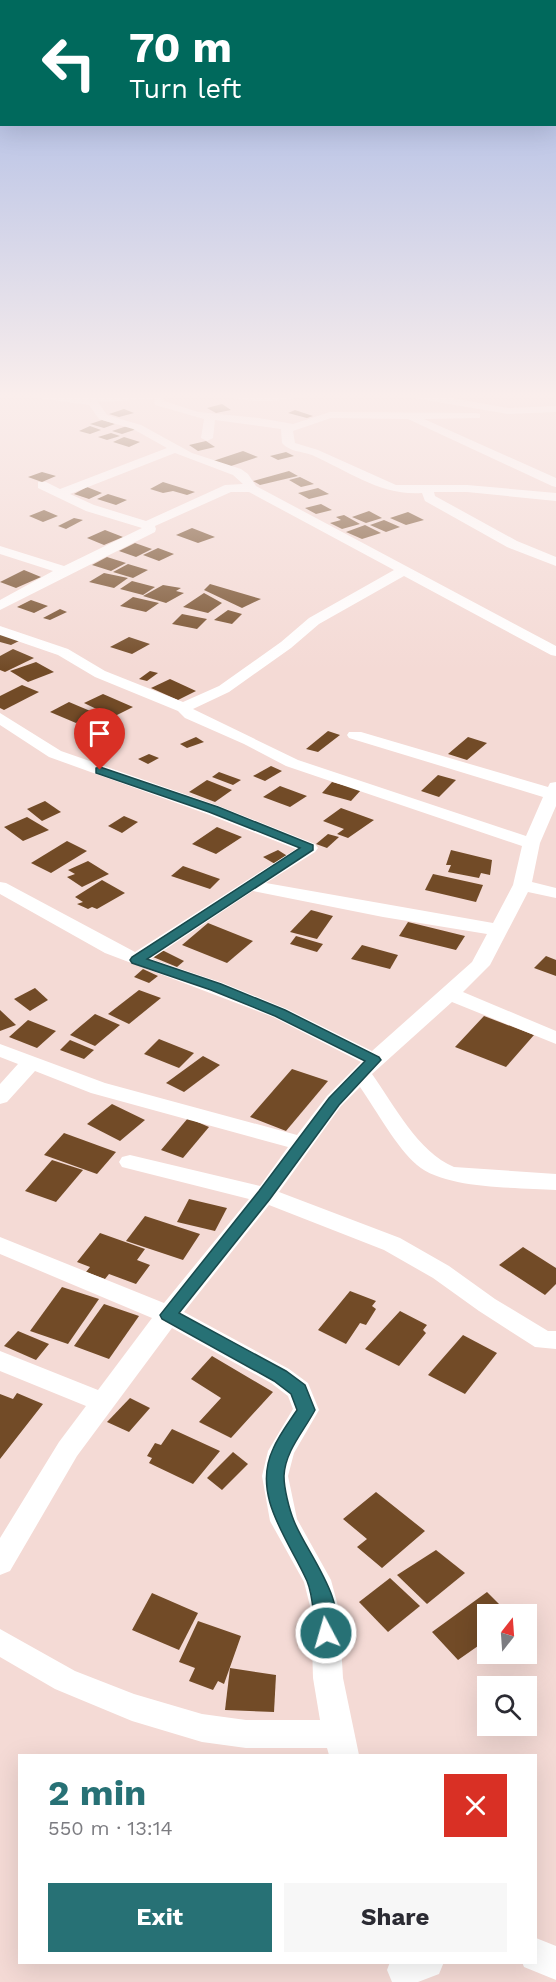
<!DOCTYPE html>
<meta charset="utf-8">
<style>
body{margin:0;font-family:"Work Sans",sans-serif;background:#f7f7f7;color:#2b2b33;height:100vh;display:flex;flex-direction:column;font-size:22px;white-space:nowrap}
*{box-sizing:border-box;margin:0}
p{font-size:20px;color:#7c7c81}
.icon{flex:none;width:33px;height:33px;fill:none;stroke:currentColor;stroke-width:2;stroke-linecap:round;stroke-linejoin:round}
.map{position:relative;flex:1;overflow:hidden}
.details{position:absolute;left:18px;top:1754px;width:519px;height:210px;display:flex;flex-direction:column;background:#fff;border-radius:0px;box-shadow:0 6px 24px #0002}
.details>*{flex:none}
.top-card{position:absolute;left:0px;top:0px;width:556px;height:126px;box-shadow:0 6px 24px #0002;background:#00695c;color:#fff;overflow:hidden}
.needle{width:39px;rotate:17deg}
.tools{position:absolute;left:477px;top:1604px;display:grid;gap:12px}
.tools a{display:grid;place-items:center;width:60px;height:60px;border-radius:0px;background:#fff;box-shadow:0 6px 24px #0002;font-size:30px}
.pin{position:absolute;display:grid;place-items:center;width:51px;height:51px;color:#fff;margin:-62px -26px;border-radius:50% 50% 50% 0;rotate:-45deg;box-shadow:0 0 6px #0007}
.pin .icon{rotate:45deg}
.me{position:absolute;width:66px;margin:-33px;rotate:354deg;stroke-linejoin:round;filter:drop-shadow(0 0 4px #0008)}
.turn{display:flex;align-items:center;gap:21px;height:126px;padding:0 30px;font-size:27px}
.turn .icon{width:78px;height:78px;stroke-width:2.5}
.turn b{display:block;font-size:42px;line-height:51px}
.round{display:grid;place-items:center;flex:none;width:63px;height:63px;border-radius:0px;background:#f7f7f7}
.overview{display:flex;align-items:center;justify-content:space-between;height:102px;padding:0 30px}
h1{font-size:36px;font-weight:700;line-height:45px;color:#277175}
.primary-button{display:flex;gap:12px;margin-top:auto;padding:12px 30px}
.primary-button a{flex:1;height:69px;border-radius:0px;background:#277175;color:#fff;font-size:24px;font-weight:700;line-height:69px;text-align:center}
.primary-button a+a{background:#f7f7f7;color:#2b2b33}
.map>svg:first-child{display:block}
.building{fill:#724b27}
.lines{fill:none;stroke-linecap:round;stroke-linejoin:round}
.minor{fill:#fff;fill-rule:evenodd}
.route{fill:#277175;stroke:#19494c;stroke-width:1.5}
</style>
<div class="map">
<svg width="556" height="1982" viewBox="0 0 556 1982">
<rect width="100%" height="100%" fill="#f4dad5"/>
<g class="building">
<polygon points="222,404 231,410 216,413 207,408"/>
<polygon points="124,409 134,413 119,417 109,414"/>
<polygon points="295,410 313,416 307,418 288,413"/>
<polygon points="102,420 115,424 104,428 90,424"/>
<polygon points="90,426 101,430 90,434 79,431"/>
<polygon points="127,426 137,429 122,434 112,431"/>
<polygon points="111,433 120,436 107,440 98,437"/>
<polygon points="124,437 140,442 129,447 113,442"/>
<polygon points="206,441 215,447 198,451 189,445"/>
<polygon points="243,451 258,457 228,467 213,461"/>
<polygon points="286,452 294,456 278,460 270,456"/>
<polygon points="289,471 298,476 260,485 253,481"/>
<polygon points="42,472 56,476 42,482 28,477"/>
<polygon points="300,477 314,484 301,487 289,480"/>
<polygon points="163,482 195,492 187,495 173,491 163,493 150,489"/>
<polygon points="87,487 102,493 89,499 74,494"/>
<polygon points="318,488 329,494 309,499 298,493"/>
<polygon points="108,494 127,500 116,505 97,499"/>
<polygon points="321,504 332,510 316,514 305,508"/>
<polygon points="44,510 58,516 43,522 29,516"/>
<polygon points="369,511 382,518 366,523 352,517"/>
<polygon points="408,512 424,520 406,525 390,518"/>
<polygon points="344,515 360,524 342,529 330,523 341,520 336,517"/>
<polygon points="74,518 83,520 66,529 58,526"/>
<polygon points="384,520 400,527 386,532 370,525"/>
<polygon points="365,525 381,533 362,539 346,532"/>
<polygon points="192,528 215,537 198,543 176,535"/>
<polygon points="105,530 123,537 104,545 87,538"/>
<polygon points="135,543 152,549 136,557 119,551"/>
<polygon points="158,548 174,554 159,561 143,555"/>
<polygon points="107,557 126,563 111,571 92,565"/>
<polygon points="128,564 148,570 133,578 113,572"/>
<polygon points="24,570 41,577 16,588 0,582"/>
<polygon points="104,573 128,578 114,588 89,582"/>
<polygon points="132,581 155,587 143,595 120,589"/>
<polygon points="210,584 261,599 242,608 204,590"/>
<polygon points="163,585 181,588 176,591 184,593 166,603 143,596"/>
<polygon points="204,593 222,603 208,613 183,607"/>
<polygon points="133,597 159,603 146,612 120,606"/>
<polygon points="31,600 48,606 34,613 17,607"/>
<polygon points="60,609 67,612 50,620 43,618"/>
<polygon points="228,610 242,614 232,624 214,620"/>
<polygon points="182,614 207,619 197,629 172,624"/>
<polygon points="0,633 21,640 11,645 0,642"/>
<polygon points="129,637 150,644 132,654 110,647"/>
<polygon points="13,649 34,658 5,672 0,670 0,656"/>
<polygon points="36,662 54,672 28,682 10,671"/>
<polygon points="150,671 158,673 147,681 139,679"/>
<polygon points="170,679 196,691 178,700 151,688"/>
<polygon points="22,685 39,692 4,710 0,708 0,696"/>
<polygon points="103,694 133,707 113,717 84,703"/>
<polygon points="69,702 95,713 76,723 50,712"/>
<polygon points="328,731 340,735 318,752 306,749"/>
<polygon points="196,737 204,742 187,748 180,744"/>
<polygon points="468,737 487,743 467,760 448,754"/>
<polygon points="149,754 159,758 148,764 138,759"/>
<polygon points="271,766 282,771 265,781 253,776"/>
<polygon points="219,772 241,780 233,785 212,777"/>
<polygon points="438,775 456,780 439,797 421,791"/>
<polygon points="207,780 232,790 215,802 189,792"/>
<polygon points="332,782 361,790 351,801 322,793"/>
<polygon points="280,786 307,796 290,807 263,797"/>
<polygon points="45,801 61,812 42,821 27,809"/>
<polygon points="341,808 374,820 348,838 337,834 344,829 323,821"/>
<polygon points="124,816 138,822 122,833 108,826"/>
<polygon points="27,817 49,830 23,841 4,827"/>
<polygon points="217,827 242,837 216,854 192,844"/>
<polygon points="328,834 339,837 327,848 316,844"/>
<polygon points="67,841 87,851 51,873 31,863"/>
<polygon points="278,850 289,857 275,864 263,857"/>
<polygon points="451,850 492,860 490,875 481,873 479,878 448,872 451,865 446,865"/>
<polygon points="88,861 109,874 82,887 67,877 75,874 68,870"/>
<polygon points="183,866 220,879 210,889 171,876"/>
<polygon points="433,874 483,885 476,902 425,890"/>
<polygon points="102,880 125,893 97,909 92,907 88,909 77,904 83,902 75,897"/>
<polygon points="311,910 333,916 317,939 290,932"/>
<polygon points="408,922 465,936 456,950 399,936"/>
<polygon points="208,923 253,941 227,963 182,945"/>
<polygon points="296,936 323,944 317,952 290,944"/>
<polygon points="362,945 398,955 390,969 351,959"/>
<polygon points="162,950 184,961 177,967 153,957"/>
<polygon points="546,956 556,960 556,976 534,968"/>
<polygon points="143,969 158,976 149,983 134,977"/>
<polygon points="35,988 48,1000 30,1011 14,999"/>
<polygon points="139,990 161,998 129,1024 108,1014"/>
<polygon points="0,1010 16,1025 0,1031"/>
<polygon points="95,1014 120,1025 95,1046 70,1035"/>
<polygon points="484,1016 534,1035 506,1067 455,1047"/>
<polygon points="28,1020 56,1031 37,1048 9,1037"/>
<polygon points="159,1039 194,1053 179,1068 144,1054"/>
<polygon points="70,1040 94,1050 84,1059 60,1050"/>
<polygon points="203,1056 220,1065 184,1092 166,1083"/>
<polygon points="292,1069 328,1081 286,1131 250,1117"/>
<polygon points="112,1104 145,1120 120,1141 87,1124"/>
<polygon points="188,1118 209,1127 183,1158 161,1150"/>
<polygon points="64,1133 116,1152 97,1174 44,1155"/>
<polygon points="52,1160 83,1170 56,1202 25,1191"/>
<polygon points="189,1199 227,1208 215,1231 177,1222"/>
<polygon points="145,1216 200,1234 183,1260 126,1241"/>
<polygon points="100,1233 145,1249 137,1260 150,1265 136,1284 109,1274 105,1279 86,1272 90,1267 77,1262"/>
<polygon points="523,1247 556,1268 556,1284 545,1295 499,1265"/>
<polygon points="62,1287 99,1299 68,1344 30,1331"/>
<polygon points="350,1291 376,1301 372,1306 376,1309 366,1325 360,1323 346,1344 318,1330"/>
<polygon points="104,1304 139,1316 109,1359 74,1346"/>
<polygon points="400,1311 427,1325 423,1330 426,1333 399,1366 365,1349"/>
<polygon points="18,1331 49,1344 36,1360 4,1346"/>
<polygon points="463,1335 497,1353 465,1394 428,1375"/>
<polygon points="212,1356 273,1392 231,1438 199,1422 221,1398 191,1379"/>
<polygon points="17,1393 43,1404 0,1459 0,1394 13,1399"/>
<polygon points="130,1398 150,1408 129,1432 107,1422"/>
<polygon points="172,1429 220,1451 193,1484 149,1463 152,1458 147,1456 155,1443 161,1445"/>
<polygon points="233,1452 248,1464 222,1490 207,1478"/>
<polygon points="376,1492 425,1531 382,1568 357,1547 367,1539 343,1519"/>
<polygon points="436,1550 465,1573 427,1604 397,1575"/>
<polygon points="390,1578 420,1606 388,1632 359,1602"/>
<polygon points="487,1592 509,1614 488,1614 488,1639 458,1660 432,1632"/>
<polygon points="152,1593 198,1613 179,1650 132,1630"/>
<polygon points="198,1621 241,1636 224,1684 218,1681 213,1690 189,1681 195,1668 179,1662"/>
<polygon points="230,1668 276,1675 274,1712 225,1710"/>
</g>
<g class="lines">
<g class="minor">
<polygon points="0,392 7,392 0,396"/>
<path d="M23,392L87,396L153,392L163,395L164,401L198,412L259,418L293,424L330,412L476,413L480,414V418L424,419L556,478V487L552,486L408,419L331,418L293,431L295,443L318,450L396,485H467L556,493V501L467,492H434L435,496L517,541L556,557V566L507,547L425,501L422,493C381,496 348,471 312,455C301,451 290,452 282,443L281,429L215,420L213,438L207,441L201,438L204,419L155,405L154,399L98,402L107,415L141,425L192,453L241,469L248,474L256,486L556,646V656L551,655L404,576L319,624L291,648L229,692L193,709L298,760L526,836L543,797L349,738L347,735L349,732H361L548,787L550,783L556,782V806L540,843L532,882L556,888V898L528,892L490,965L463,992L556,1031V1044L452,1002L372,1074C394,1105 418,1152 454,1167L556,1174V1190C518,1187 446,1190 417,1165C397,1148 376,1110 360,1087L341,1106L279,1192L400,1238L449,1266L495,1299L548,1331H556V1349L535,1347L479,1311L433,1278L384,1250L269,1205L184,1312L289,1369L308,1383L319,1410L294,1453L288,1476L297,1519L331,1580L339,1610L343,1678L359,1755H329L327,1748H246L202,1742L132,1721L55,1689L0,1657V1629L75,1671L134,1694L202,1714L246,1720H320L313,1678L311,1610L304,1582L270,1521L262,1476L268,1451L293,1409L288,1396L271,1383L172,1328L77,1456L10,1571L0,1575V1538L59,1442L86,1406L0,1371V1351L98,1390L152,1318L0,1254V1237L164,1303L249,1199L122,1167L119,1162L122,1157L130,1155L260,1186L288,1147L91,1093L35,1071L7,1102L0,1104V1084L18,1064L0,1057V1044L105,1083L297,1135L327,1096L361,1062L273,1017L105,953L0,894V882L6,883L135,952L296,849L207,814L49,757L0,725V713L61,751L219,806L315,844L318,848L315,852L266,883L493,923L513,885L522,846L286,766L244,744L185,718L178,711L95,677L58,655L0,635V626L68,649L105,671L183,702L219,686L281,642L309,618L394,570L249,492H231L155,526L156,529L155,532L0,610V600L53,571L0,554V546L64,566L142,528L86,511L38,488V482H46L60,489L167,448L133,429L99,419L89,405L38,398ZM175,453L233,475L243,484L225,485L146,521L94,505L70,494ZM253,891L383,917L487,934L472,962L372,1051L287,1009L223,983L151,959Z"/>
<path d="M217,392L264,394L310,392C292,404 235,404 217,392Z"/>
<polygon points="391,392 418,392 508,408 556,406 556,412 508,414 396,395"/>
<polygon points="536,1938 556,1946 556,1980 524,1967 522,1962 536,1962"/>
<polygon points="390,1962 444,1962 439,1974 418,1982 392,1982 387,1970"/>
</g>
</g>
<linearGradient id="sky" x2="0" y2="1"><stop stop-color="#a0b3e4"/><stop offset="0.59" stop-color="#faeeec"/><stop offset="1" stop-color="#faeeec" stop-opacity="0"/></linearGradient>
<rect width="556" height="670" fill="url(#sky)"/>
<path class="route" d="M100,767L218,807L313,845V850L147,959L221,984L285,1010L379,1057L381,1060L339,1105L270,1199L179,1313L286,1371L305,1385L315,1410C304,1431 285,1451 284,1476C284,1488 289,1509 294,1521C306,1552 350,1603 333,1639L326,1642L319,1639C312,1624 315,1600 307,1581C289,1540 251,1496 273,1449C279,1435 289,1422 297,1410L291,1394L274,1381L162,1319L160,1315L259,1191L329,1098L365,1061L275,1016L211,990L132,963L130,960L132,957L300,848L209,812L96,773V768Z"/>
</svg>
<div class="tools">
<a><svg class="needle" viewBox="-14 -14 28 28"><path d="M0-13l5 13h-10z" fill="#e53935"/><path d="M0 13l5-13h-10z" fill="#7c7c81"/></svg></a>
<a><svg class="icon" aria-label="search" viewBox="0 0 24 24"><circle cx="10" cy="10" r="6"/><path d="M15 15l6 6"/></svg></a>
</div>
<div class="pin" style="left:100px;top:770px;background:#d93025"><svg class="icon" aria-label="arrive" viewBox="0 0 24 24"><path d="M6 21V4h12l-3 4 3 4H6"/></svg></div>
<svg class="me" style="left:326px;top:1633px" viewBox="-20 -20 40 40"><circle r="17" fill="#277175" stroke="#fff" stroke-width="3"/><path d="M0-11L8 9 0 5-8 9z" fill="#fff"/></svg>
<div class="top-card">
<div class="turn"><svg class="icon" aria-label="left" viewBox="0 0 24 24"><path d="M17 20v-9H6M10 6l-5 5 5 5"/></svg><div><b>70 m</b>Turn left</div></div>
</div>
<section class="details">
<div class="overview"><div><h1>2 min</h1><p>550 m · 13:14</p></div><a class="round" style="background:#d93025;color:#fff"><svg class="icon" aria-label="close" viewBox="0 0 24 24"><path d="M6 6l12 12M18 6L6 18"/></svg></a></div>
<div class="primary-button"><a>Exit</a><a>Share</a></div>
</section>
</div>
